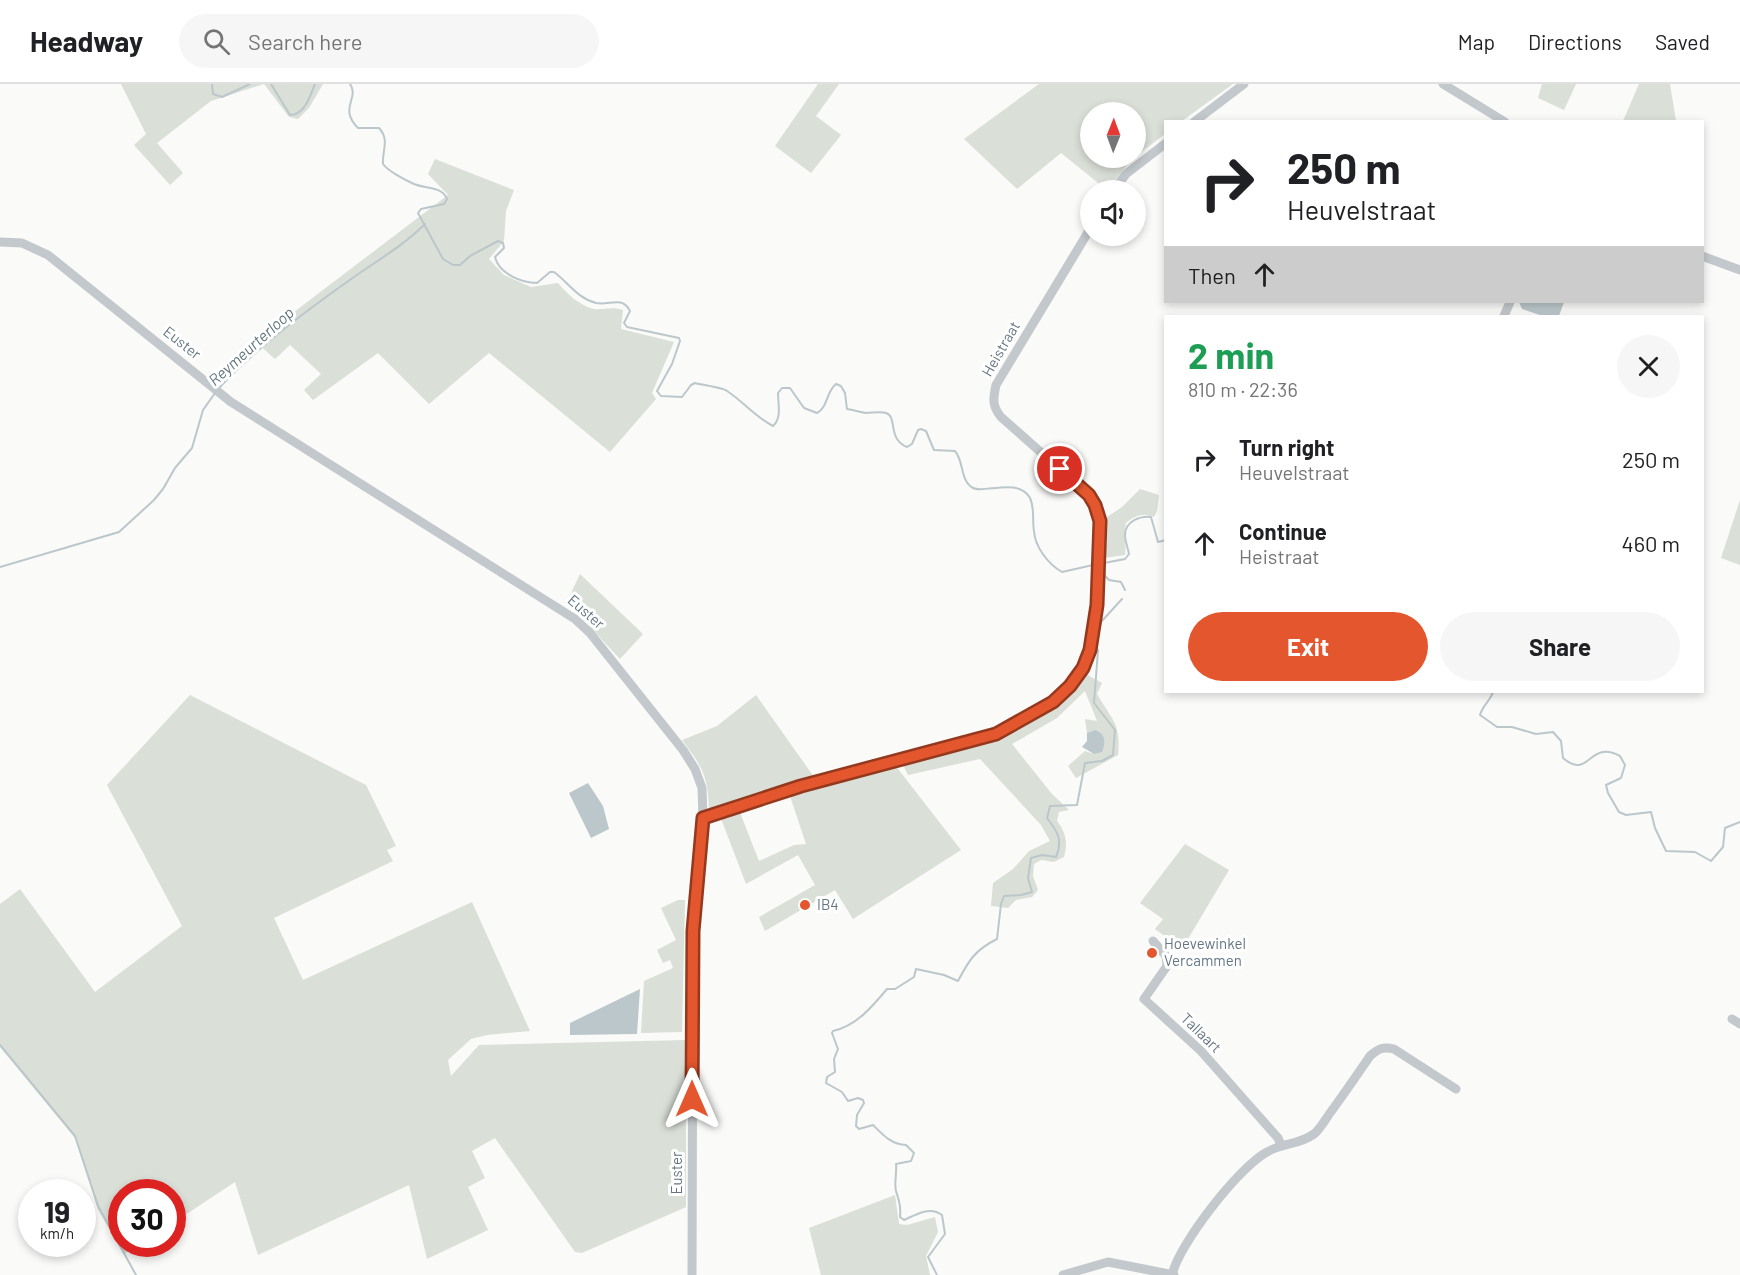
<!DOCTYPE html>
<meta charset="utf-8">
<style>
body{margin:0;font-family:Barlow,sans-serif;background:#f6f6f6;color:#202124;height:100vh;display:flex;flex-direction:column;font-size:22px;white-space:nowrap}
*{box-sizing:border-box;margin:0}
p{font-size:20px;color:#757577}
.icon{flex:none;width:33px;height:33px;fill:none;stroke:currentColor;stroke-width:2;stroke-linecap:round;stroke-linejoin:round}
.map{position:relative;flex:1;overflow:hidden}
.panel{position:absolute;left:1164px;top:231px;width:540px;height:378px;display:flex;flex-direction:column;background:#fff;border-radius:0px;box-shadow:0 3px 9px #0003}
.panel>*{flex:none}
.hud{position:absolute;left:1164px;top:36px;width:540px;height:183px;border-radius:0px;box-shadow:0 3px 9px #0003;background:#fff;color:#202124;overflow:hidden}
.needle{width:39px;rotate:1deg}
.tools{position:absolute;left:1080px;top:18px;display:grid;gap:12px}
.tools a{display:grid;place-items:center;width:66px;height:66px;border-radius:50%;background:#fff;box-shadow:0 3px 9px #0003;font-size:30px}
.speed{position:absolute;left:18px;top:1095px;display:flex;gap:12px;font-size:30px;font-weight:700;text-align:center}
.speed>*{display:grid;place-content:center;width:78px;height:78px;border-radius:50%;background:#fff;box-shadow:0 3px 9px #0003;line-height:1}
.speed small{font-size:15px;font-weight:400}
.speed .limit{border:9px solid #d22;background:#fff;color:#111}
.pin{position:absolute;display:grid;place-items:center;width:51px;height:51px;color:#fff;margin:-26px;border:3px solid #fff;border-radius:50%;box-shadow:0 2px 6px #0007}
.me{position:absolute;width:66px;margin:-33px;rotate:0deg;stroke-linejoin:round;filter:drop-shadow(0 0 4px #0008)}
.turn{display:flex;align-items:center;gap:21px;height:126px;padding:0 24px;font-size:27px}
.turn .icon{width:78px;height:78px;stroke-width:2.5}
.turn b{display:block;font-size:42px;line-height:51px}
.then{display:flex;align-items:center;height:57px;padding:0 24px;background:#0003;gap:12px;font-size:22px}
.round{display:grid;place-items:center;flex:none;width:63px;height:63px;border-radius:32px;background:#f6f6f6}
.head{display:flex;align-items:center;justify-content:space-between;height:102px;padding:0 24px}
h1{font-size:36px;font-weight:700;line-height:45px;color:#1e9e55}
.action{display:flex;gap:12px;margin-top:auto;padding:12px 24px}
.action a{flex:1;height:69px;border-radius:36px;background:#e4572e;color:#fff;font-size:24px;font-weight:700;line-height:69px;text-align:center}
.action a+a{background:#f6f6f6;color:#202124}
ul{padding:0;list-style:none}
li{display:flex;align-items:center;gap:18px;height:84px;padding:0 24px}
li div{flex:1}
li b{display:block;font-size:22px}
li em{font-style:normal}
header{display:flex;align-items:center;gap:36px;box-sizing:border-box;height:84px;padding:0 30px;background:#fff;border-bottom:2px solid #e0e0e0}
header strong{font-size:28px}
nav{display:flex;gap:33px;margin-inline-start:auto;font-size:21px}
.search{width:420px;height:54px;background:#f6f6f6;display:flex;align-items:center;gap:15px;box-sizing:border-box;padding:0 21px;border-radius:33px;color:#757577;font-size:22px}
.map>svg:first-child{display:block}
.green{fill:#dadfd7}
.water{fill:#bbc7cb}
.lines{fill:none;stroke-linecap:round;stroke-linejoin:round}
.stream{stroke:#bbc7cb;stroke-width:2}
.street{stroke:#c3c8cc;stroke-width:9}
.route-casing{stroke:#94391e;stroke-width:15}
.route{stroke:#e4572e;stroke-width:10}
.poi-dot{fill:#e4572e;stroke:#fff;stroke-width:2}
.labels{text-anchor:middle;stroke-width:6;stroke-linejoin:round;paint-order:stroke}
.street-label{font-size:15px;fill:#657683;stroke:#fff}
.poi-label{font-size:15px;fill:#657683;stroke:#fff;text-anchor:start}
.water-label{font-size:16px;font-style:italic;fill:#60757c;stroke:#fff}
</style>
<header>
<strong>Headway</strong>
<div class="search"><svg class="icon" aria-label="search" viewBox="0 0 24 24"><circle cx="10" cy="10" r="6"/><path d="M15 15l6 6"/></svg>Search here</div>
<nav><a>Map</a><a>Directions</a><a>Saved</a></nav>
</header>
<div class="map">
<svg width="1740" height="1191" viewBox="0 0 1740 1191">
<rect width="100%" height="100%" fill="#fafaf8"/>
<g class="green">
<polygon points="121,0 323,0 309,24 298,35 289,33 264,0 211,17 157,59 183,89 170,101 134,61 146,50"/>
<polygon points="818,0 839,0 816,32 841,51 811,89 775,62"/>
<polygon points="1039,0 1233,0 1182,37 1166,38 1165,50 1136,72 1136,28 1090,28 1090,74 1133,74 1107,106 1061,69 1017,105 964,55"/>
<polygon points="1542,0 1576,0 1564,26 1538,14"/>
<polygon points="1639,0 1670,0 1676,37 1623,37"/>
<path d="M435,75L514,106L506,127L504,157L489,175L504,191L531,203L558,199C566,209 580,222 594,225C604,226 613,222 623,226L621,245L674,258L652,309L656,315L610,368L489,269L429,320L378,269L313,316L304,306L321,290L290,261L275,275L257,259L290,231L448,111L428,90Z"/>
<path d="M1140,405L1159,411L1157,427L1154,433C1142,429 1136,431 1126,439C1123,450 1127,459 1125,471L1104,474V435L1122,423Z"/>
<polygon points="1740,416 1740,481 1721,474"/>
<polygon points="580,490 643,550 620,575 567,518"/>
<path d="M1086,590L1102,599L1097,610C1112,636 1121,639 1118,671L1076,694L1068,682L1085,667L1094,670L1095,646L1087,649L1085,635L1097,637L1085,607L1057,634L1012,660L1052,710L1069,726L1059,728L1057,737C1066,749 1068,758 1064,773L1054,778L1041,776L1034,780L1033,792L1038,806L1032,813L1016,816L1008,824L991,822L993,799L1013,785L1029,767L1050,757L1041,741L980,675L908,691L903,681L1003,651L1042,629L1079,599Z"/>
<polygon points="190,611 366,701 396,762 387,766 393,777 274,834 303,896 472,818 530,947 487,951 471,955 448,976 451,992 479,961 686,956 686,1123 582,1169 575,1168 495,1054 472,1067 485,1094 468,1103 488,1146 427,1175 409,1101 258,1171 235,1098 173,1139 172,1108 122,1108 122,1160 141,1160 124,1170 98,1126 75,1054 0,963 0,820 20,805 95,908 182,842 107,701"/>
<path d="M756,611L814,693L776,703L709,725C708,692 702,682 682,656L717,642Z"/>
<polygon points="895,681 961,766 853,835 835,806 765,847 759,833 815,801 798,771 746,800 720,732 739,726 759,777 794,761 806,760 789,709"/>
<polygon points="1185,760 1229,786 1182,865 1155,845 1163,835 1140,819"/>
<polygon points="678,816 685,816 682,948 641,949 644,897 673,884 670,876 663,879 657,866 676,856 661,824"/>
<polygon points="895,1111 899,1140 907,1141 935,1133 938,1148 926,1172 930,1191 821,1191 809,1144"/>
</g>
<g class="water">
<polygon points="1519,218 1564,218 1559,232 1543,232 1522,225"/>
<path d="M1095,646C1106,650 1106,658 1102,668L1094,670L1082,663L1087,657V649Z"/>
<polygon points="588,699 603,722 609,745 591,754 569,709"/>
<polygon points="640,905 637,950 570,951 570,939"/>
</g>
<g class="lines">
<g class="stream">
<polyline points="212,0 213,10 222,13 250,0"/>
<path d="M271,0L290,31C305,31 310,12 315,0"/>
<path d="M350,0C360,14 338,24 358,44H379C390,56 382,66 383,80C388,87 405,96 414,100C426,105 442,102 447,115L444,120L421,125L418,129L443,175L453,181H460L470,172L498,157L503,159L504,164L495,173C499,190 522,199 537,199L550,188H554C569,199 577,214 596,219C609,222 622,211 630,227L624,239L627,243L679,254L680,257L672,280L657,307L661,312L682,313L691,301L695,299C702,301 724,304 727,307C744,318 754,332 773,342C782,334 778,320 778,309L782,304H790L804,324L817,329C828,323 826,308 836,300L841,302L845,309L847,325C853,326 860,328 866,329C872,329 881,327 886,329C898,333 887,355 907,363L912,360L918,346L921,345L926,347L934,366L955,367C964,377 960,397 973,404C984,410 1018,393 1030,414C1035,425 1032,436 1034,447C1035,463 1048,480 1062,488L1093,481"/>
<path d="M219,304C255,265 303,229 347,198C373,179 402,163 425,140"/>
<polyline points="0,483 119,448 154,416 163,405 175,384 192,364 203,326 215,309"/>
<path d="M1125,506L1121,498L1109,496L1105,492L1104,479L1125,475L1129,470C1128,464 1125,457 1125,451C1125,437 1140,432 1151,433L1158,458L1166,456"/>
<path d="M1493,608C1490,617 1483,621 1480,631L1497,643H1512L1536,650L1553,648L1561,657L1563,674C1590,697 1588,655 1620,672L1625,681L1621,694L1606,701L1608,709L1619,728L1626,731L1651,728L1655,744L1666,767L1695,768L1711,777L1723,763L1725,744L1740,738"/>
<polyline points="0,961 75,1052 98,1122 136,1191"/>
<path d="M937,1191L928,1173L945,1150L942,1131C930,1122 917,1130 904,1136L900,1133C901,1122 899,1117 896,1107C894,1099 897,1089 896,1080L911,1077L914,1069L906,1061C892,1061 883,1051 873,1041L859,1045L856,1042L857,1031L864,1019L863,1016L858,1014L848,1017L842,1008L826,999L827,993L835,988L834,975L838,965L832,949L833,947C856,942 872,923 887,905H895L914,893L916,885L944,891L958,897C969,876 975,866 997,855L1001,820L1004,812L1021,811L1032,808L1028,794L1031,774L1042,771L1056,773C1063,756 1058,748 1047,734L1050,722L1077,721L1085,679L1102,677L1113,671L1115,646L1094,619L1098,566L1095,562L1101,538L1122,515"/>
</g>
<g class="street">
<polyline points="1443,0 1505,38"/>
<polyline points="1194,38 1244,0"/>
<polyline points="1114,106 1126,90 1166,59"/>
<polyline points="0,158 22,159 48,171 231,318 575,535 590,549 683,666 695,685 702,704 703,734 693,847 692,1191"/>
<polyline points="1702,172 1740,186"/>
<polyline points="1504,232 1510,218"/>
<path d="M703,734L801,702L996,650L1053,618L1070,602L1083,584L1090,566L1097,521L1099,437L1095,421L1089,411L1001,333C992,322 993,315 996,301L1090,145"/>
<polyline points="1153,857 1166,872 1167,882 1144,915 1201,967 1278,1054 1281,1061"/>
<polyline points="1732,935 1740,940"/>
<polyline points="1063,1191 1108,1178 1174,1191"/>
<path d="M1172,1191C1179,1160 1239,1083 1267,1068C1282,1059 1299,1061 1314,1050C1320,1045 1325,1036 1330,1029C1344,1010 1357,991 1370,972C1378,965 1383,962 1394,965L1456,1005"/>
</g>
</g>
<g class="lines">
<g class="route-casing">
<polyline id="route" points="692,1015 693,847 703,734 801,702 996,650 1053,618 1070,602 1083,584 1090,566 1097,521 1100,437 1095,421 1089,411 1060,385"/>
</g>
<use href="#route" class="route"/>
</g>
<g class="poi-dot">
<circle cx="805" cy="821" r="6"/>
<circle cx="1152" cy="869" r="6"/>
</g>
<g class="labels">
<g class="street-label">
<text transform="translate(182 259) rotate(38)" y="5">Euster</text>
<text transform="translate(1001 265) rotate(-60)" y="5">Heistraat</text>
<text transform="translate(586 528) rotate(41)" y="5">Euster</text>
<text transform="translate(1201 949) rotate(44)" y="5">Tallaart</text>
<text transform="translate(677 1089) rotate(-90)" y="5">Euster</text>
</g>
<g class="poi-label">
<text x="817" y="826">IB4</text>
<text x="1164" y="865">Hoevewinkel<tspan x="1164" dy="17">Vercammen</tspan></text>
</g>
<g class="water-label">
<text transform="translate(251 262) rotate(-42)" y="6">Reymeurterloop</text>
</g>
</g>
</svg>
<div class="tools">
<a><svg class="needle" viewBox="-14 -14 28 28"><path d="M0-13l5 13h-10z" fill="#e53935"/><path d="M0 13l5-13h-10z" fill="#757577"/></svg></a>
<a><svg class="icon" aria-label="sound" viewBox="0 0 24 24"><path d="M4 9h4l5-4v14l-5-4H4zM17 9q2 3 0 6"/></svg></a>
</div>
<div class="speed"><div>19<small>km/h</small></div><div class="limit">30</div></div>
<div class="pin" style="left:1060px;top:385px;background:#d93025"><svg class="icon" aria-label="arrive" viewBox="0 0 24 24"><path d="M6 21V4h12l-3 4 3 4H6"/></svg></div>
<svg class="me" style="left:692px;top:1015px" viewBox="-20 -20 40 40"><path d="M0-17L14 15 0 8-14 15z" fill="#e4572e" stroke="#fff" stroke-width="4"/></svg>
<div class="hud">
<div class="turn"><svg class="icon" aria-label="right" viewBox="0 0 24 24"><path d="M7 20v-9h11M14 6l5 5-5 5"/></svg><div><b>250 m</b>Heuvelstraat</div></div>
<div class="then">Then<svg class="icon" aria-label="ahead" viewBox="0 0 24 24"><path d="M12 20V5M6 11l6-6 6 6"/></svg></div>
</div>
<section class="panel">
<div class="head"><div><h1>2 min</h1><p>810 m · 22:36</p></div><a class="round"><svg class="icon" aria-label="close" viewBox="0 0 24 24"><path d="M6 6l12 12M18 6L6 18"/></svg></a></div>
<ul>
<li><svg class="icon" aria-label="right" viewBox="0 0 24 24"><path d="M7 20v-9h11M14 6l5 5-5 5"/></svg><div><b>Turn right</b><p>Heuvelstraat</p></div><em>250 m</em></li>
<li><svg class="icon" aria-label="ahead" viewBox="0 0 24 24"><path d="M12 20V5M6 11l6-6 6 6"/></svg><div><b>Continue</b><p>Heistraat</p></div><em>460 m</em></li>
</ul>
<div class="action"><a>Exit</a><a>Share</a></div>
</section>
</div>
